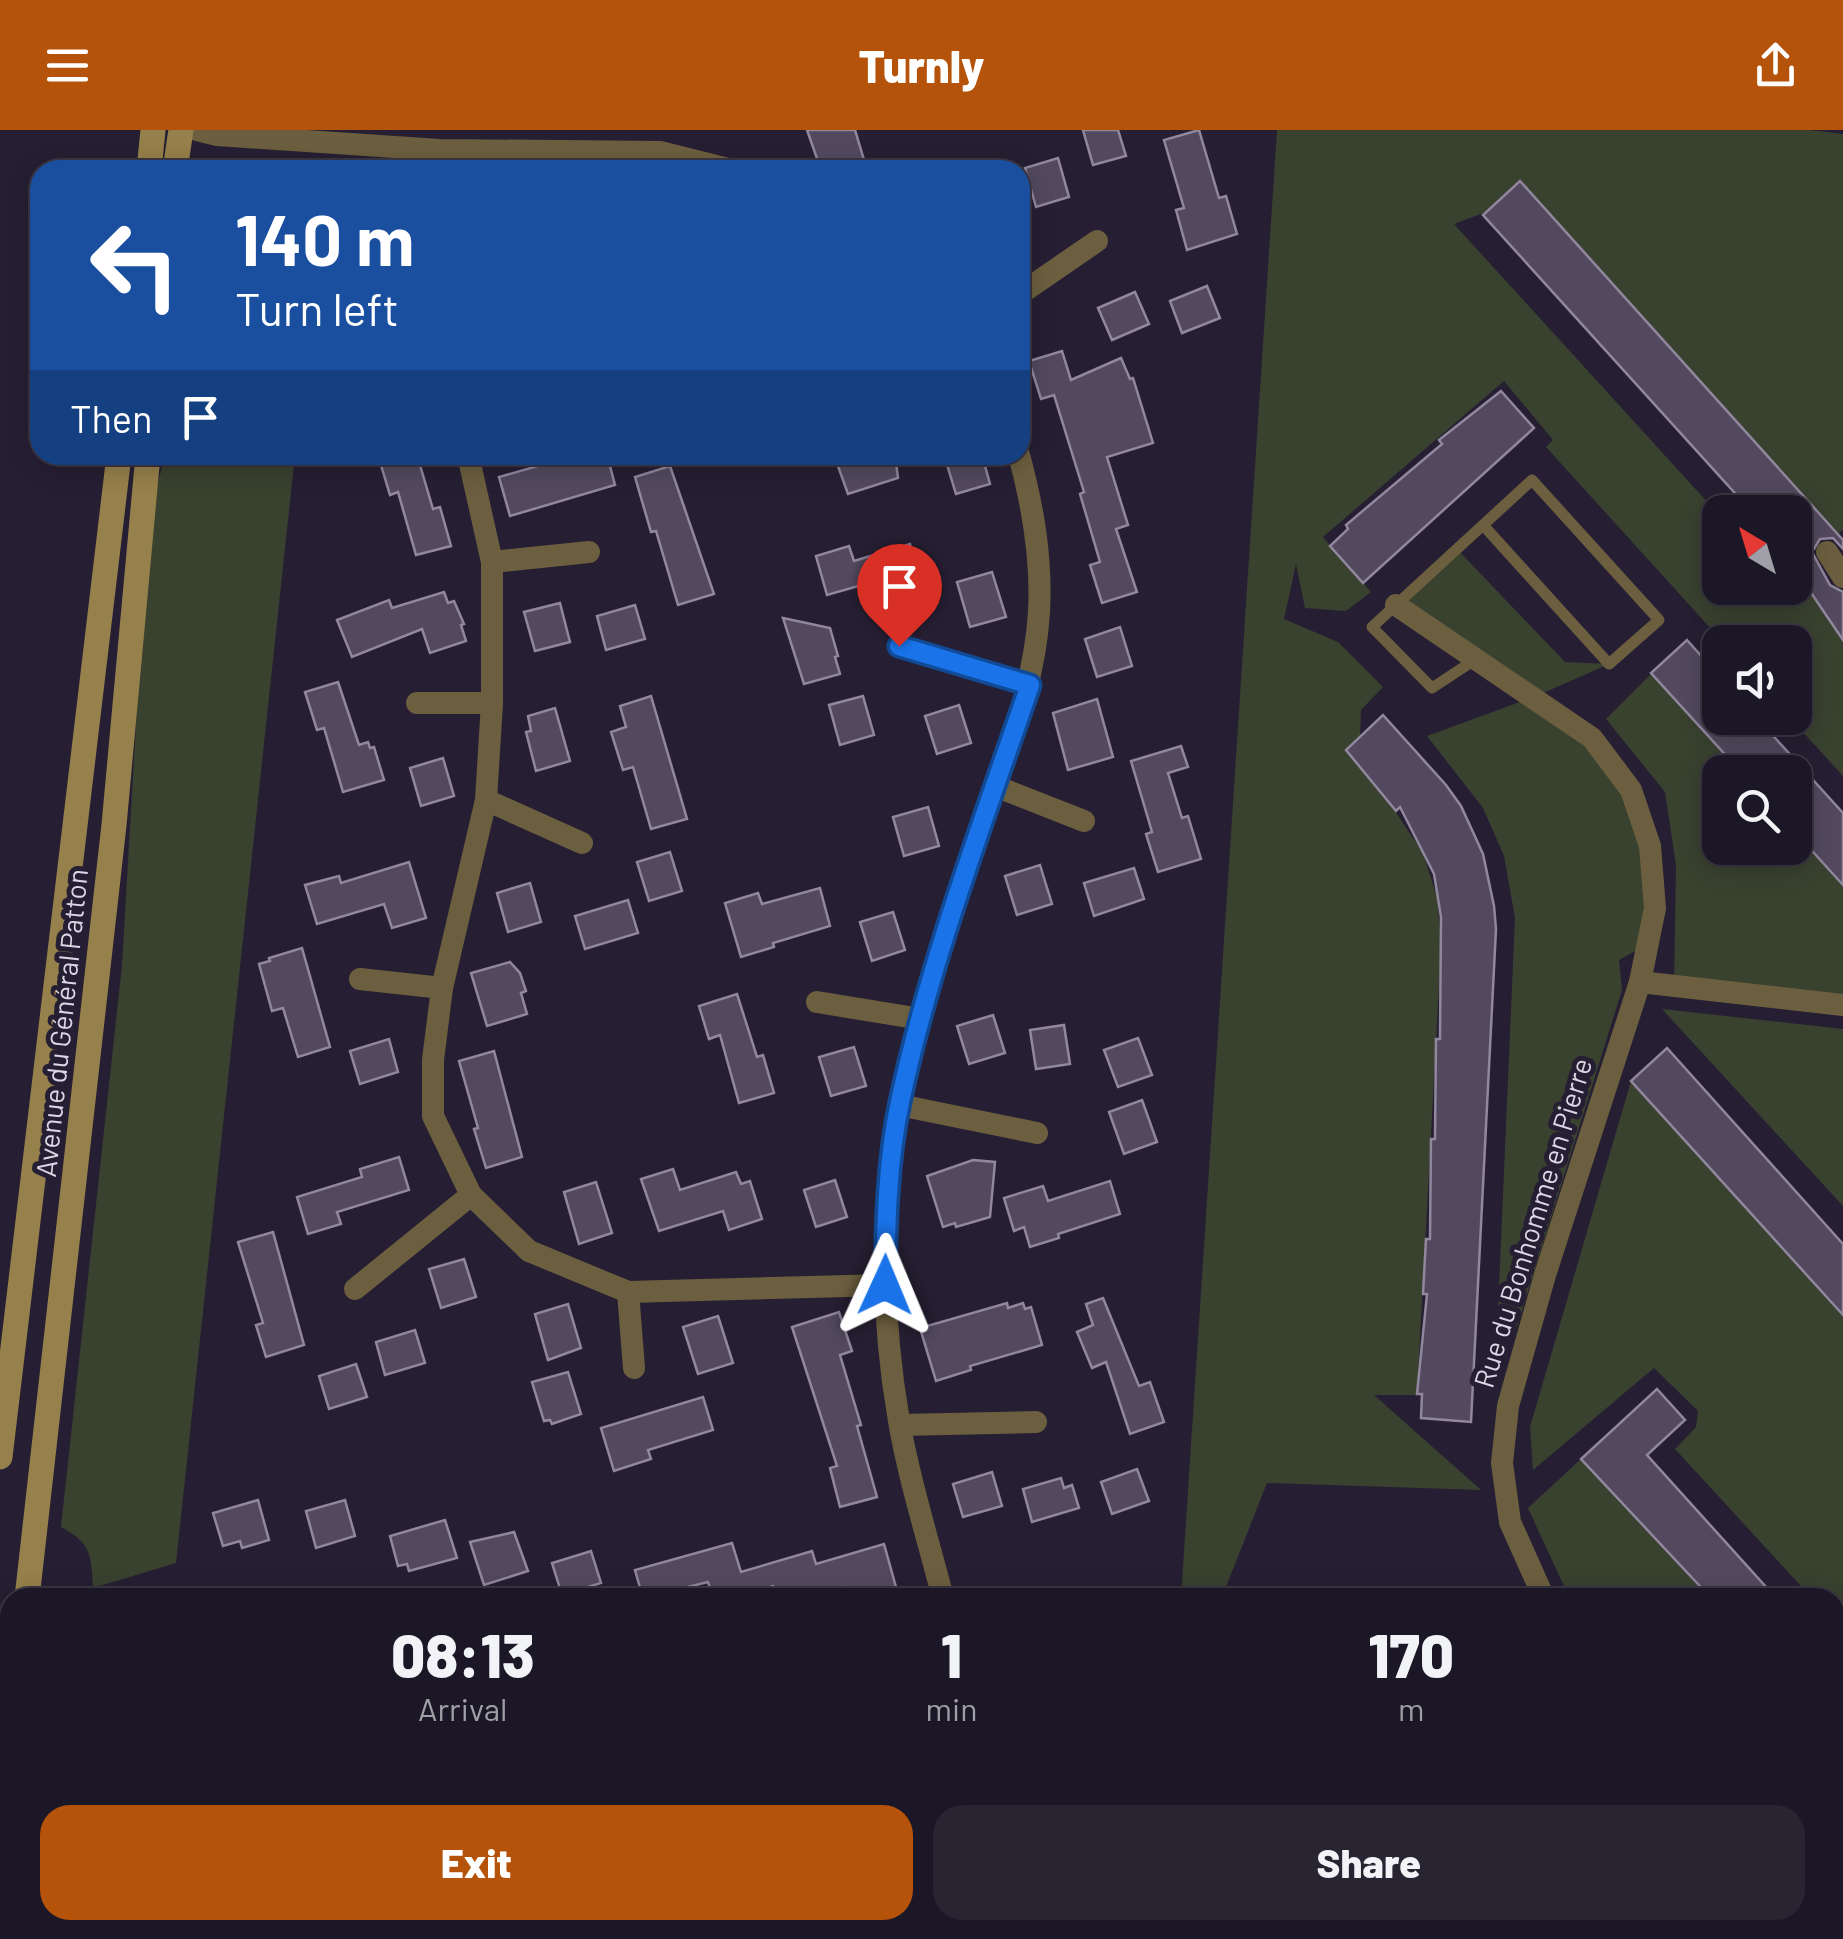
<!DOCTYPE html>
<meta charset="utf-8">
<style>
body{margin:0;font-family:Barlow,sans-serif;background:#292432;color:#f1f3f6;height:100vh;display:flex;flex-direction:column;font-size:38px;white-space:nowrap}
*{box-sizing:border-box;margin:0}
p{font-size:32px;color:#a09fa7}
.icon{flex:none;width:55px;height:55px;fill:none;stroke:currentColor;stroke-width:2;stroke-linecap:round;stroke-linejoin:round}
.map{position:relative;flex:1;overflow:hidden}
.side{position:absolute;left:0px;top:1458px;width:1845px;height:352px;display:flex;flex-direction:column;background:#1c1726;border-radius:30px 30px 0 0;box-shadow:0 5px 25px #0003,0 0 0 2px #3a3643}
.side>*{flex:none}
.guide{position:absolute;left:30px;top:30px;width:1000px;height:305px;border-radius:30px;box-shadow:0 5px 25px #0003,0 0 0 2px #3a3643;background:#1a4fa0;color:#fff;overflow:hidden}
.needle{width:65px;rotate:322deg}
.buttons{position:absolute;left:1702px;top:365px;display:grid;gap:20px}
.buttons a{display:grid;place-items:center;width:110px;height:110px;border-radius:20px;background:#1c1726;box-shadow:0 5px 25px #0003,0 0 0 2px #3a3643;font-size:50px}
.pin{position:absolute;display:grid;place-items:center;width:85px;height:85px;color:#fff;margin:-102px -42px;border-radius:50% 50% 50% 0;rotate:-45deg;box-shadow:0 0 10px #0007}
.pin .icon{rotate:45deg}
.me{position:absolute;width:110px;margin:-55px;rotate:1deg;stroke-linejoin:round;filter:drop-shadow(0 0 8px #0008)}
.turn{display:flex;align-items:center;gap:35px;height:210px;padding:0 40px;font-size:45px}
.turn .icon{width:130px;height:130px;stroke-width:2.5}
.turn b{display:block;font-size:70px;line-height:85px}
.then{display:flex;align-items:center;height:95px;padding:0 40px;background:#0003;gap:20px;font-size:38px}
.eta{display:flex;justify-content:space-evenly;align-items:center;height:170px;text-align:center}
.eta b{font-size:60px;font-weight:800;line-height:70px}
.action{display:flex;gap:20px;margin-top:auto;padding:20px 40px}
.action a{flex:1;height:115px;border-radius:30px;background:#b45309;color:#fff;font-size:40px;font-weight:800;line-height:115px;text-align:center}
.action a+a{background:#292432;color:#f1f3f6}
header{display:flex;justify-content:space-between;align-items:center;height:130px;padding:0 40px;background:#b45309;color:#fff;font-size:45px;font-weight:800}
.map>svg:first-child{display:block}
.green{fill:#39412f}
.building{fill:#52495e;stroke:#91879e;stroke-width:2.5}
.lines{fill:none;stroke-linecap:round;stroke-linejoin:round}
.lane{stroke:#6c5f3f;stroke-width:11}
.street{stroke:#6c5f3f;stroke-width:22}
.secondary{stroke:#96804b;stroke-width:25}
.route-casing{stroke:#114b97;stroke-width:25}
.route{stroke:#1a73e8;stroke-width:18}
.labels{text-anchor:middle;stroke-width:10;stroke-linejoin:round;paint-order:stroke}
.street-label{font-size:28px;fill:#dbd7e5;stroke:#261f33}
</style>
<header><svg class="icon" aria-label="menu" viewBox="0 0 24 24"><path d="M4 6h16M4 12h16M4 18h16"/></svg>Turnly<svg class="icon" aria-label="share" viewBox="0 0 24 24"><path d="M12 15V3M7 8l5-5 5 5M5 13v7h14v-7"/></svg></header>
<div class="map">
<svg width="1843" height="1809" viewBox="0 0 1843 1809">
<rect width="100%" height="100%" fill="#261f33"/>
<g class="green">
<polygon points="1277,0 1810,0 1843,4 1843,400 1835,406 1824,388 1520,52 1486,82 1454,94 1720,386 1720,458 1795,458 1795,454 1805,453 1843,510 1843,646 1790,588 1795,588 1795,512 1723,512 1546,317 1553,310 1504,251 1323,407 1371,462 1346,481 1305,478 1296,434 1284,489 1338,512 1383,557 1361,580 1360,607 1346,620 1389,672 1423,723 1438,770 1441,818 1417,1265 1374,1265 1481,1360 1267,1353 1222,1467 1181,1468"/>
<path d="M165,325H295L176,1433L93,1458C91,1425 92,1414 61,1397L122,835L145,440L155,364Z"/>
<polygon points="1457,419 1565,532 1609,534 1534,567 1592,608 1650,716 1648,814 1619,830 1622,860 1515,1203 1497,1203 1515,788 1504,726 1483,678 1427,606 1531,568 1396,475"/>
<polygon points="1652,543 1741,642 1720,642 1720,718 1795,718 1795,702 1843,755 1843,875 1674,856 1676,735 1665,662 1606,589"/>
<polygon points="1662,879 1843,899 1843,1076"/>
<polygon points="1631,951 1843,1185 1843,1503 1835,1494 1835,1468 1811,1467 1675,1319 1696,1297 1698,1281 1654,1238 1533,1340 1530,1297"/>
<polygon points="1581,1329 1708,1467 1569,1467 1528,1378"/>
<polygon points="1571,1800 1696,1800 1725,1809 1569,1809"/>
</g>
<g class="building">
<polygon points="807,0 855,0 867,40 821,40"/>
<polygon points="1083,0 1118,0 1126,26 1093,35"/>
<polygon points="1199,0 1219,68 1226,66 1237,104 1187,120 1176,80 1184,78 1164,10"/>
<polygon points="1058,28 1069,67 1036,77 1025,38"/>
<polygon points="1520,51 1843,410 1843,419 1833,408 1820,409 1812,422 1830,455 1843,462 1843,510 1795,439 1795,382 1752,382 1483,85"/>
<polygon points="1207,156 1220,188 1182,203 1170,171"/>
<polygon points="1135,162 1149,194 1112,210 1098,178"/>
<polygon points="1062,221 1071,250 1121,228 1130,249 1133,248 1153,313 1107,327 1128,395 1116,399 1137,462 1102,473 1090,435 1100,432 1080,364 1084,362 1054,265 1041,269 1029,231"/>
<polygon points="1501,261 1534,298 1363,453 1330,416 1348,399 1346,395 1442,314 1439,310"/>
<polygon points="378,325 417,325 433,379 440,377 451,416 416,425 398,362 390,365"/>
<polygon points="576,325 607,325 615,355 510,386 499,347"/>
<polygon points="834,325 895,325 898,348 848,364"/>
<polygon points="944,325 982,325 990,354 956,364"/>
<polygon points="670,336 714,464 678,475 656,401 651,402 635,347"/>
<polygon points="910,414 921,452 887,462 883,449 827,465 816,426 849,416 854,431"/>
<polygon points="992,442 1006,487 970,497 957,452"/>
<polygon points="444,462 448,473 454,471 464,494 461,495 466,511 430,523 422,499 352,527 337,490 389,470 392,478"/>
<polygon points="560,473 570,512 535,521 524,482"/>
<polygon points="635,475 645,509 606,520 597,486"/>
<polygon points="783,488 830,498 838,526 835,527 840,544 804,554"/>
<polygon points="1120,497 1132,536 1097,547 1085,509"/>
<polygon points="1687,510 1720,547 1720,588 1757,588 1843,683 1843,755 1795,702 1795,642 1741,642 1651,543"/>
<polygon points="338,552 359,615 368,612 370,618 374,617 384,650 343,662 324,598 317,600 305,562"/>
<polygon points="651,566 687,689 651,699 633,637 623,640 611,602 626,597 620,576"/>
<polygon points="863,566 874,605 840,615 829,575"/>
<polygon points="1097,569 1113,627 1068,640 1053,583"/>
<polygon points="959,575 971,613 937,624 925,586"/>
<polygon points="555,578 570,631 536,641 526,602 531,601 528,586"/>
<polygon points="1383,585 1446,655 1461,676 1483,724 1494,776 1496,799 1471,1292 1421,1288 1422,1264 1417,1264 1427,1164 1423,1164 1426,1109 1430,1109 1431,1009 1435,1009 1436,909 1440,909 1441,787 1434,744 1400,677 1396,681 1346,620"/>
<polygon points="1181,616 1188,637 1168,643 1182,688 1188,686 1201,729 1158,742 1146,704 1152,702 1131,631"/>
<polygon points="443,628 454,666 421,676 410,638"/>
<polygon points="928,677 939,716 904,726 893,687"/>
<polygon points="670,722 682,761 649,771 637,732"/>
<polygon points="409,732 426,788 392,798 384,774 317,794 305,755 339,746 341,753"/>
<polygon points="1040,735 1052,774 1017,785 1005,746"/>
<polygon points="1134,738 1144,769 1094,786 1084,753"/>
<polygon points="530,753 541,792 508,802 497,763"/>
<polygon points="820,758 830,796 773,813 774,817 741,827 725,773 758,763 762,774"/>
<polygon points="628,770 638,803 585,819 575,786"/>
<polygon points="893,782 905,820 872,831 860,792"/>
<polygon points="302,818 330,917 298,927 283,878 272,881 259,834 270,831 269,828"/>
<polygon points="510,832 520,843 526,861 521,863 527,884 487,896 471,843"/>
<polygon points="737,864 757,927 763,925 774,963 739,973 720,905 709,909 699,876"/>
<polygon points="993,885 1005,923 969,934 957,896"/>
<polygon points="1064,895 1070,934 1036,939 1030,900"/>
<polygon points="1138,908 1152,945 1118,957 1104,920"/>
<polygon points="389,909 398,942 360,954 350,921"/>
<polygon points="854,917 866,956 831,966 819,927"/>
<polygon points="1667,918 1843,1114 1843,1185 1631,951"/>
<polygon points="494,921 522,1027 486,1038 474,999 478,998 459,931"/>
<polygon points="1142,970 1157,1012 1124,1024 1109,982"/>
<polygon points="399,1027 409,1060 337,1082 341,1094 308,1104 297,1067 362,1047 360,1039"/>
<polygon points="973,1030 995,1032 990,1087 956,1097 955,1093 943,1097 927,1046"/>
<polygon points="673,1039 680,1060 736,1042 741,1054 750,1051 762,1089 729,1100 723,1081 659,1101 641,1049"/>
<polygon points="835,1050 847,1087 816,1097 804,1060"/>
<polygon points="1110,1051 1120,1084 1058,1104 1059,1108 1030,1117 1024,1097 1014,1101 1004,1068 1043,1056 1048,1071"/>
<polygon points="596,1052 612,1103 579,1114 564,1062"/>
<polygon points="273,1102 304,1215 266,1227 256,1195 263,1193 238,1112"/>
<polygon points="464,1129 476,1167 441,1178 429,1139"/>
<polygon points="1103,1168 1139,1256 1150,1252 1164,1292 1130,1304 1106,1232 1092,1238 1077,1202 1093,1195 1086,1174"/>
<polygon points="1007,1173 1008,1178 1023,1173 1025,1179 1031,1177 1042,1215 970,1236 971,1240 936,1251 920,1198"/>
<polygon points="568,1174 581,1218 548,1230 535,1184"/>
<polygon points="839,1182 852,1221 840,1225 861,1295 857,1296 877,1367 840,1377 830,1338 837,1336 792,1197"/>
<polygon points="718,1186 733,1233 698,1244 683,1197"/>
<polygon points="415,1200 425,1233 385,1245 376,1212"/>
<polygon points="356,1234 367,1267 329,1279 319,1246"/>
<polygon points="568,1242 581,1284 552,1294 550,1290 544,1291 532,1252"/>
<polygon points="1657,1259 1685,1290 1647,1325 1776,1468 1711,1468 1581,1329"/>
<polygon points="703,1267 713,1300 648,1320 651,1329 614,1341 601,1298"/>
<polygon points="1137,1339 1149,1371 1112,1384 1101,1352"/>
<polygon points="992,1342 1002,1376 963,1387 953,1354"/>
<polygon points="1061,1348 1064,1358 1072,1355 1079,1378 1032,1392 1023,1359"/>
<polygon points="258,1370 269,1410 242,1418 240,1411 223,1416 213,1383"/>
<polygon points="345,1370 355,1406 316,1418 306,1381"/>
<polygon points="445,1390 457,1428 409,1441 407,1434 398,1436 390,1406"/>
<polygon points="514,1402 528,1441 484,1455 470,1412"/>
<polygon points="732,1413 741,1442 812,1421 816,1434 884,1414 899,1468 848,1468 845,1457 813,1468 777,1468 773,1456 734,1468 713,1468 708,1452 643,1468 635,1440"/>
<polygon points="591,1421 601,1453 562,1465 552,1433"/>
</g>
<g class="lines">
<g class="lane">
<path d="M1476,529L1432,558L1372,497C1425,448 1479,399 1532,350L1659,490L1609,534L1483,395"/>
<polyline points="1835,1679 1843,1680"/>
<polyline points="868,1809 869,1800"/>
<polyline points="1453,1809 1454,1800"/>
</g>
<g class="street">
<polyline points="197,0 217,5 439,20 660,22 732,40"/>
<polyline points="1020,164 1097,111"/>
<polyline points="468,325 492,432 492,573 486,670 442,858 433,930 433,986 471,1065 529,1121 628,1162 885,1155"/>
<polyline points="1827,422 1843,447"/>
<polyline points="492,432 589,422"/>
<polyline points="1396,475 1592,608 1631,660 1650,716 1655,778 1640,852 1545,1145 1508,1276 1502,1333 1510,1392 1544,1468"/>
<polyline points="899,516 1029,555"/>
<polyline points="417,573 492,573"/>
<polyline points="995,656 1084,691"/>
<polyline points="486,670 582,713"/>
<polyline points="360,849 442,858"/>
<polyline points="1640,852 1843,875"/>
<polyline points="817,872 921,889"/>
<polyline points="899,975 1037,1003"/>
<polyline points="355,1159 471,1065"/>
<polyline points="628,1162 634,1238"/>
<polyline points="900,1295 1036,1292"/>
<path d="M943,1468C928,1409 909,1350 899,1291C881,1187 880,1080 899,975C918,875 955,775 988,678C1010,614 1035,551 1039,482C1042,428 1033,377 1019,325"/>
<polyline points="1835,1715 1843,1719"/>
<polyline points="1025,1800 1026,1809"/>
<polyline points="1786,1800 1813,1809"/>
</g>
<g class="secondary">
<polyline points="149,40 153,0"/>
<polyline points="175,40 181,0"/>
<polyline points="0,1327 119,325"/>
<polyline points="27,1468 114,695 148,325"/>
<polyline points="0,1498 10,1508"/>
<polyline points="0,1535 10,1527"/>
<polyline points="0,1583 10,1592"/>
<polyline points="0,1708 10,1619"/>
</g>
</g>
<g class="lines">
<g class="route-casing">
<path id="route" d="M885,1155C886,1095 887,1032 900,972C930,831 983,692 1030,555L899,516"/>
</g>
<use href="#route" class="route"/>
</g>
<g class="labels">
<g class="street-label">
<text transform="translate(62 893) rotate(-84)" y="10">Avenue du Général Patton</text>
<text transform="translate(1533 1093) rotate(-73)" y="10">Rue du Bonhomme en Pierre</text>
</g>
</g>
</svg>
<div class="buttons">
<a><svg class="needle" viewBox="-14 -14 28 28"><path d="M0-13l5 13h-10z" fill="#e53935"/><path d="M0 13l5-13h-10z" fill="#a09fa7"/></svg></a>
<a><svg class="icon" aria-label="sound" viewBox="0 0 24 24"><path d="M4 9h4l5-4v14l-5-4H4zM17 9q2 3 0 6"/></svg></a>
<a><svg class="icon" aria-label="search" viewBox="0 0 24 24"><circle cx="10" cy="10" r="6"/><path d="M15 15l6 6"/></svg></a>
</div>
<div class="pin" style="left:899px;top:516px;background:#d93025"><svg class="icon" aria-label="arrive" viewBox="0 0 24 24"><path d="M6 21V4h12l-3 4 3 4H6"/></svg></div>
<svg class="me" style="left:885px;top:1155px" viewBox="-20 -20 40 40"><path d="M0-17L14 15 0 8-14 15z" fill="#1a73e8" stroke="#fff" stroke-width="4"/></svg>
<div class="guide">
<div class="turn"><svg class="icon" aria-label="left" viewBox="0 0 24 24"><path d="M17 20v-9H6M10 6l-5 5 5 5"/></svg><div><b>140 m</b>Turn left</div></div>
<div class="then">Then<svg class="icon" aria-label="arrive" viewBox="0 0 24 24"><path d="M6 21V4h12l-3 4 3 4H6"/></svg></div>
</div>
<section class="side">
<div class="eta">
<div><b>08:13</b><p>Arrival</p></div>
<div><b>1</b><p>min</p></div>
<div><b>170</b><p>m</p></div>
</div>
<div class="action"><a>Exit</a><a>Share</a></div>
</section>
</div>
